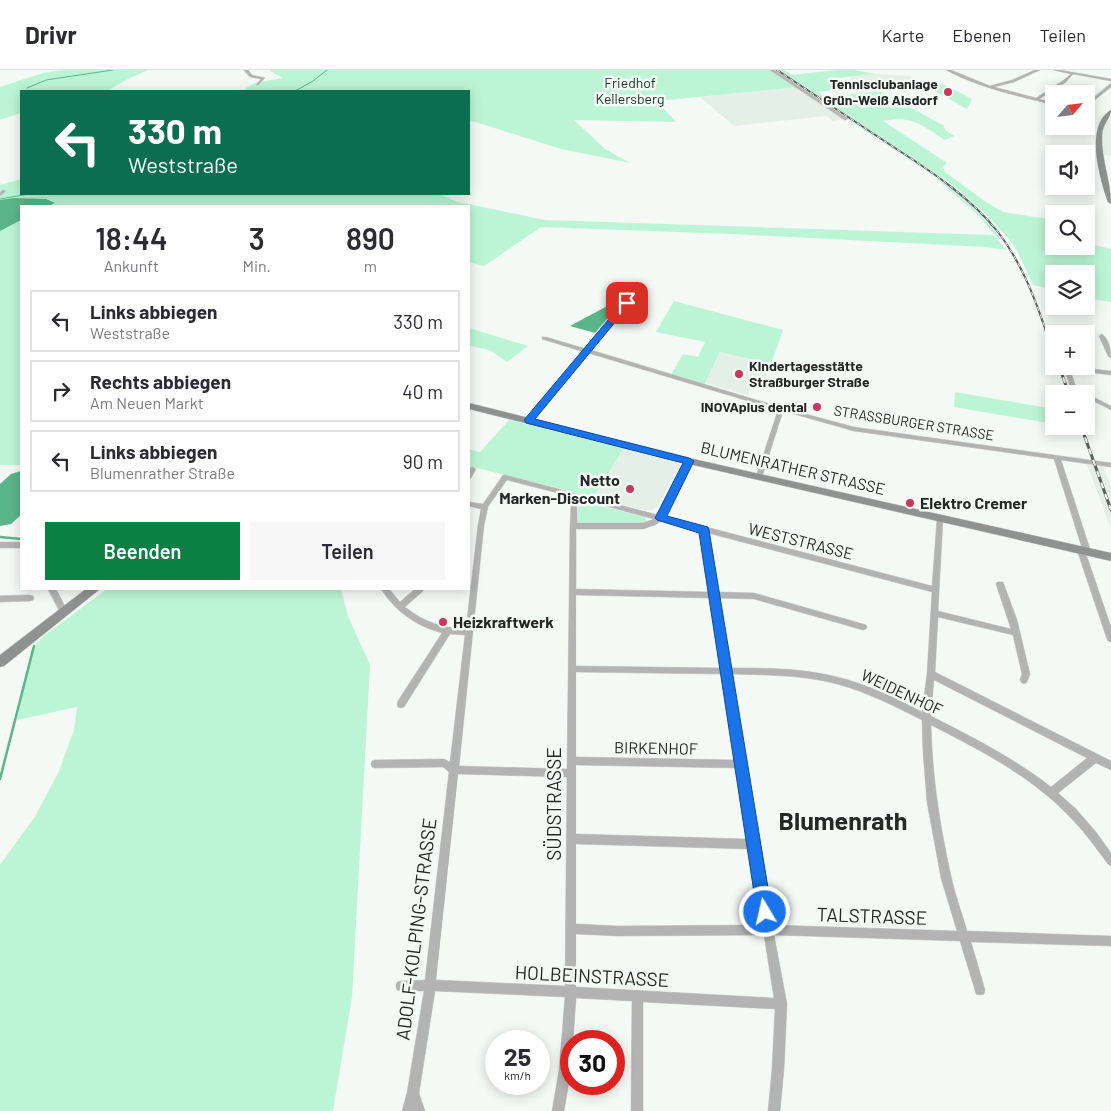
<!DOCTYPE html>
<html lang="de">
<meta charset="utf-8">
<style>
body{margin:0;font-family:Barlow,sans-serif;background:#f7f7f7;color:#2b2b33;height:100vh;display:flex;flex-direction:column;font-size:19px;white-space:nowrap}
*{box-sizing:border-box;margin:0}
p{font-size:16px;color:#7c7c81}
.icon{flex:none;width:28px;height:28px;fill:none;stroke:currentColor;stroke-width:2;stroke-linecap:round;stroke-linejoin:round}
.map{position:relative;flex:1;overflow:hidden}
.side{position:absolute;left:20px;top:135px;width:450px;height:385px;display:flex;flex-direction:column;background:#fff;border-radius:0px;box-shadow:0 2px 12px #0003}
.side>*{flex:none}
.guide{position:absolute;left:20px;top:20px;width:450px;height:105px;border-radius:0px;box-shadow:0 2px 12px #0003;background:#0b6e4f;color:#fff;overflow:hidden}
.needle{width:32px;rotate:62deg}
.controls{position:absolute;left:1045px;top:15px;display:grid;gap:10px}
.controls a{display:grid;place-items:center;width:50px;height:50px;border-radius:0px;background:#fff;box-shadow:0 2px 12px #0003;font-size:25px}
.speed{position:absolute;left:485px;top:960px;display:flex;gap:10px;font-size:25px;font-weight:700;text-align:center}
.speed>*{display:grid;place-content:center;width:65px;height:65px;border-radius:50%;background:#fff;box-shadow:0 2px 12px #0003;line-height:1}
.speed small{font-size:12px;font-weight:400}
.speed .limit{border:8px solid #d22;background:#fff;color:#111}
.pin{position:absolute;display:grid;place-items:center;width:42px;height:42px;color:#fff;margin:-21px;border-radius:10px;box-shadow:0 2px 8px #0006}
.me{position:absolute;width:55px;margin:-28px;rotate:351deg;stroke-linejoin:round;filter:drop-shadow(0 0 4px #0008)}
.turn{display:flex;align-items:center;gap:18px;height:105px;padding:0 25px;font-size:22px}
.turn .icon{width:65px;height:65px;stroke-width:2.5}
.turn b{display:block;font-size:35px;line-height:42px}
.eta{display:flex;justify-content:space-evenly;align-items:center;height:85px;text-align:center}
.eta b{font-size:30px;font-weight:600;line-height:35px}
.primary-button{display:flex;gap:10px;margin-top:auto;padding:10px 25px}
.primary-button a{flex:1;height:58px;border-radius:0px;background:#0b8043;color:#fff;font-size:20px;font-weight:600;line-height:58px;text-align:center}
.primary-button a+a{background:#f7f7f7;color:#2b2b33}
ul{padding:0;list-style:none}
li{display:flex;align-items:center;gap:15px;height:62px;margin:0 10px 8px;padding:0 15px;border:2px solid #e1e1e2;border-radius:0px}
li div{flex:1}
li b{display:block;font-size:19px}
li em{font-style:normal}
header{display:flex;align-items:center;gap:30px;box-sizing:border-box;height:70px;padding:0 25px;background:#fff;border-bottom:1px solid #e1e1e2}
header strong{font-size:24px}
nav{display:flex;gap:28px;margin-inline-start:auto;font-size:18px}
.map>svg:first-child{display:block}
.built{fill:#e4efe8}
.green{fill:#bcf5d5}
.water{fill:#5ab688}
.lines{fill:none;stroke-linecap:round;stroke-linejoin:round}
.stream-far1{stroke:#5ab688;stroke-width:1}
.stream{stroke:#5ab688;stroke-width:2.5}
.street-casing{stroke:#d0d3d1;stroke-width:1}
.secondary-casing{stroke:#d0d3d1;stroke-width:1}
.street{fill:#b2b3b2;fill-rule:evenodd}
.secondary{fill:#909291;fill-rule:evenodd}
.rail-far1-casing{stroke:#5e605f;stroke-width:2}
.rail-casing{stroke:#5e605f;stroke-width:3}
.rail-far1{stroke:#f5f9f6;stroke-width:1;stroke-dasharray:4;stroke-linecap:butt}
.rail{stroke:#f5f9f6;stroke-width:2;stroke-dasharray:6;stroke-linecap:butt}
.route{fill:#1a73e8;stroke:#114b97}
.poi-dot{fill:#c8395e;stroke:#f5f9f6;stroke-width:2}
.labels{text-anchor:middle;stroke-width:5;stroke-linejoin:round;paint-order:stroke}
.far-park-label{font-size:14px;fill:#0f3724;stroke:#f5f9f6}
.far-poi-label{font-size:14px;font-weight:bold;fill:#262727;stroke:#f5f9f6;text-anchor:end}
.far-street-label{font-size:14px;fill:#262727;stroke:#f5f9f6}
.street-label{font-size:16px;fill:#262727;stroke:#f5f9f6}
.poi-label{font-size:16px;font-weight:bold;fill:#262727;stroke:#f5f9f6;text-anchor:start}
.near-street-label{font-size:19px;fill:#262727;stroke:#f5f9f6}
.near-district-label{font-size:25px;font-weight:bold;fill:#262727;stroke:#f5f9f6}
</style>
<header>
<strong>Drivr</strong>
<nav><a>Karte</a><a>Ebenen</a><a>Teilen</a></nav>
</header>
<div class="map">
<svg width="1111" height="1041" viewBox="0 0 1111 1041">
<rect width="100%" height="100%" fill="#f5f9f6"/>
<g class="built">
<polygon points="876,4 910,6 926,15 860,22 849,14 849,10 853,7"/>
<polygon points="800,17 847,49 833,51 826,46 734,56 700,27"/>
<polygon points="1111,42 1111,86 1096,83 1095,69 1099,48 1104,43"/>
<polygon points="720,282 771,294 762,320 751,317 748,325 705,313"/>
<polygon points="624,378 676,391 680,395 657,437 652,440 644,440 594,427"/>
<polygon points="1087,394 1103,396 1111,417 1111,459"/>
</g>
<g class="green">
<polygon points="63,0 148,0 128,9 107,21 21,21 21,43 0,50 0,17 43,3"/>
<polygon points="269,0 775,0 956,121 991,156 1004,173 992,162 979,146 936,108 799,17 657,31 676,52 574,50 605,79 630,93 561,79 469,50 469,21 241,21 255,13 282,8"/>
<path d="M779,0H784L792,5L837,0H855L876,4L827,9L842,19L818,22L826,27L881,21L944,56L945,60L954,66L945,70C921,55 913,45 883,51L947,93L943,97L945,102L986,132L1003,142L1054,150V176H1086V173L1111,179V232L1086,228V204H1054V220L1033,215L1017,180L1008,168L988,146L953,115Z"/>
<polygon points="943,14 972,29 967,39 925,16"/>
<polygon points="21,109 21,124 439,124 458,132 545,150 993,165 1007,180 986,177 731,164 541,157 484,196 469,192 469,136 21,136 21,395 0,395 0,115"/>
<polygon points="674,231 783,260 771,294 720,282 704,315 671,305 683,284 698,287 705,272 656,262"/>
<polygon points="469,258 528,276 507,292 491,281 469,275"/>
<polygon points="955,322 1054,339 1054,354 954,337"/>
<polygon points="509,350 624,378 594,427 469,396 469,379 480,382"/>
<polygon points="584,432 645,447 647,452 642,455 580,453 577,452 578,437"/>
<polygon points="107,519 341,519 348,546 370,595 352,927 333,1041 0,1041 0,795 36,745 59,701 74,660 77,637 17,650 32,578 45,565"/>
</g>
<g class="water">
<polygon points="14,128 46,129 55,133 48,136 21,136 21,150 0,161 0,130"/>
<polygon points="613,233 619,235 595,263 570,256"/>
<polygon points="21,401 21,445 11,454 0,456 0,414 11,404"/>
</g>
<g class="lines">
<g class="stream-far1">
<polyline points="27,18 46,10 113,0"/>
<polyline points="295,21 313,11 327,0"/>
<polyline points="0,129 29,124"/>
</g>
<g class="stream">
<polyline points="0,467 21,469"/>
<polyline points="0,709 34,576"/>
</g>
<g class="street-casing">
<g id="street">
<polygon points="244,0 248,0 252,5 265,8 258,15 256,15 261,9 250,7"/>
<polygon points="770,0 774,0 848,49 845,50"/>
<path d="M946,0H951L990,16L1012,10L1035,0H1040L1014,12L994,17L1036,28L1064,10L1071,4L1053,0H1060L1111,9V11L1073,4L1066,12L1039,29L1054,33V35C1019,26 979,18 946,0Z"/>
<polygon points="1110,14 1111,14 1111,17 1086,37 1086,34"/>
<polygon points="3,120 6,121 0,126 0,123"/>
<polygon points="635,220 639,221 591,280 783,338 854,357 1111,393 1111,397 1061,390 1091,482 1090,484 1086,484 1111,557 1111,572 1108,571 1107,569 1077,480 1078,478 1082,478 1054,389 854,361 783,341 762,407 759,409 756,407 778,340 588,283 531,352 527,352 527,350 584,282 542,269 542,267 546,267 586,279"/>
<path d="M1102,264C1109,269 1111,280 1111,288L1108,286L1099,266Z"/>
<polygon points="1067,296 1111,301 1111,305 1070,300 1076,317 1085,323 1111,336 1111,340 1086,327 1086,324 1078,324 1071,319 1064,298"/>
<path d="M687,389H691L692,391L664,446L932,516L937,449L940,447L943,449L938,541L1011,559L996,514L997,512H1003L1017,550L1030,604L1027,612L1024,614L1021,612L1020,610L1022,604L1013,565L938,547L935,602L1111,691V700L1096,693L1058,723L1076,739L1096,762L1111,783V796L1108,794C1096,778 1084,761 1070,747C1031,706 980,680 931,655C932,706 940,756 951,806C955,825 962,843 967,861L1111,866V876L971,872L985,920L984,924L980,925L976,924L975,920L960,871L774,865L787,934L784,999L780,1041H768L772,999L775,939L643,932V1041H631L632,931L576,928L573,971H571V1000L564,1041H552L559,1000L565,927L435,921L419,1023L425,1041H402L407,1023L424,921H401L397,920L396,916L397,912L401,911L425,910L449,702L443,697L375,698L372,697L371,694L372,691L375,690L444,689L450,692L465,565L450,564L404,637L401,638L398,637L397,634L398,631L442,563C416,556 396,542 381,519H389L400,532L415,519H424L423,521L405,537C424,552 442,558 466,559L478,455L481,439L469,436V432L483,434L503,405H505L658,445ZM507,410L573,427L571,435L570,456L567,699L459,696L484,455L488,437ZM579,429L654,449L643,453H577V435ZM661,451L701,461L710,522L576,519V459H643L655,455ZM708,463L932,522L927,604L922,642C895,628 867,614 837,607C802,598 765,598 730,598L718,528L754,529L863,560L866,559L867,557L866,555L863,554L754,523L717,522ZM576,525L711,528L721,598L576,596ZM576,602L722,604L735,690L576,687ZM731,604C766,605 803,605 837,614C867,622 894,636 922,650L923,682L927,732L941,808L957,861L772,855L758,774ZM934,610L1087,688L1051,717C1014,688 972,667 931,646ZM576,695L737,698L747,769L576,764ZM458,704L567,707L565,916L436,910ZM576,774L749,779L762,855L618,856L576,854ZM576,864L618,866L764,865L774,928L576,917Z"/>
<polygon points="471,397 473,397 476,399 471,408 469,408 469,401"/>
<rect x="0" y="472" width="21" height="6"/>
<polygon points="48,519 56,519 68,542 67,544 61,544"/>
<polygon points="30,525 33,526 34,528 33,530 30,531 0,532 0,526"/>
</g>
</g>
<g class="secondary-casing">
<g id="secondary">
<path d="M1111,40C1111,48 1102,54 1102,66C1101,89 1111,111 1111,134L1108,132C1100,108 1084,56 1111,40Z"/>
<polygon points="469,333 689,388 1111,483 1111,491 689,394 469,339"/>
<polygon points="86,519 100,519 4,596 0,597 0,585"/>
</g>
</g>
<use href="#street" class="street"/>
<use href="#secondary" class="secondary"/>
<g class="rail-far1-casing">
<path id="rail-far1" d="M777,0C816,26 856,52 895,78C932,102 970,127 998,162C1021,192 1034,226 1046,261"/>
</g>
<g class="rail-casing">
<g id="rail">
<polyline points="1046,260 1054,283"/>
<polyline points="1059,296 1069,324"/>
<polyline points="1081,356 1111,440"/>
</g>
</g>
<use href="#rail-far1" class="rail-far1"/>
<use href="#rail" class="rail"/>
</g>
<polygon class="route" points="624,231 631,233 535,349 689,388 694,391 667,446 708,457 709,460 772,842 770,848 765,850 759,848 757,842 699,463 657,450 655,448 683,393 526,353 524,350"/>
<g class="poi-dot">
<circle cx="948" cy="22" r="5"/>
<circle cx="739" cy="304" r="5"/>
<circle cx="817" cy="337" r="5"/>
<circle cx="630" cy="419" r="5"/>
<circle cx="910" cy="433" r="5"/>
<circle cx="443" cy="552" r="5"/>
</g>
<g class="labels">
<g class="far-park-label">
<text x="630" y="18">Friedhof<tspan x="630" dy="16">Kellersberg</tspan></text>
</g>
<g class="far-poi-label">
<text x="938" y="19">Tennisclubanlage<tspan x="938" dy="16">Grün-Weiß Alsdorf</tspan></text>
<text x="749" y="301" text-anchor="start">Kindertagesstätte<tspan x="749" dy="16">Straßburger Straße</tspan></text>
<text x="807" y="342">INOVAplus dental</text>
</g>
<g class="far-street-label">
<text transform="translate(914 353) rotate(9)" y="5">STRASSBURGER STRASSE</text>
</g>
<g class="street-label">
<text transform="translate(793 398) rotate(13)" y="6">BLUMENRATHER STRASSE</text>
<text transform="translate(801 471) rotate(14)" y="6">WESTSTRASSE</text>
<text transform="translate(902 622) rotate(25)" y="6">WEIDENHOF</text>
<text transform="translate(656 678) rotate(1)" y="6">BIRKENHOF</text>
</g>
<g class="poi-label">
<text x="620" y="416" text-anchor="end">Netto<tspan x="620" dy="18">Marken-Discount</tspan></text>
<text x="920" y="439">Elektro Cremer</text>
<text x="453" y="558">Heizkraftwerk</text>
</g>
<g class="near-street-label">
<text transform="translate(554 734) rotate(-90)" y="7">SÜDSTRASSE</text>
<text transform="translate(872 846) rotate(2)" y="7">TALSTRASSE</text>
<text transform="translate(416 859) rotate(-83)" y="7">ADOLF-KOLPING-STRASSE</text>
<text transform="translate(592 906) rotate(3)" y="7">HOLBEINSTRASSE</text>
</g>
<g class="near-district-label">
<text x="843" y="760">Blumenrath</text>
</g>
</g>
</svg>
<div class="controls">
<a><svg class="needle" viewBox="-14 -14 28 28"><path d="M0-13l5 13h-10z" fill="#e53935"/><path d="M0 13l5-13h-10z" fill="#7c7c81"/></svg></a>
<a><svg class="icon" aria-label="sound" viewBox="0 0 24 24"><path d="M4 9h4l5-4v14l-5-4H4zM17 9q2 3 0 6"/></svg></a>
<a><svg class="icon" aria-label="search" viewBox="0 0 24 24"><circle cx="10" cy="10" r="6"/><path d="M15 15l6 6"/></svg></a>
<a><svg class="icon" aria-label="layers" viewBox="0 0 24 24"><path d="M12 4l9 5-9 5-9-5zM3 14l9 5 9-5"/></svg></a>
<a>+</a>
<a>−</a>
</div>
<div class="speed"><div>25<small>km/h</small></div><div class="limit">30</div></div>
<div class="pin" style="left:627px;top:233px;background:#d93025"><svg class="icon" aria-label="arrive" viewBox="0 0 24 24"><path d="M6 21V4h12l-3 4 3 4H6"/></svg></div>
<svg class="me" style="left:765px;top:842px" viewBox="-20 -20 40 40"><circle r="17" fill="#1a73e8" stroke="#fff" stroke-width="3"/><path d="M0-11L8 9 0 5-8 9z" fill="#fff"/></svg>
<div class="guide">
<div class="turn"><svg class="icon" aria-label="left" viewBox="0 0 24 24"><path d="M17 20v-9H6M10 6l-5 5 5 5"/></svg><div><b>330 m</b>Weststraße</div></div>
</div>
<section class="side">
<div class="eta">
<div><b>18:44</b><p>Ankunft</p></div>
<div><b>3</b><p>Min.</p></div>
<div><b>890</b><p>m</p></div>
</div>
<ul>
<li><svg class="icon" aria-label="left" viewBox="0 0 24 24"><path d="M17 20v-9H6M10 6l-5 5 5 5"/></svg><div><b>Links abbiegen</b><p>Weststraße</p></div><em>330 m</em></li>
<li><svg class="icon" aria-label="right" viewBox="0 0 24 24"><path d="M7 20v-9h11M14 6l5 5-5 5"/></svg><div><b>Rechts abbiegen</b><p>Am Neuen Markt</p></div><em>40 m</em></li>
<li><svg class="icon" aria-label="left" viewBox="0 0 24 24"><path d="M17 20v-9H6M10 6l-5 5 5 5"/></svg><div><b>Links abbiegen</b><p>Blumenrather Straße</p></div><em>90 m</em></li>
</ul>
<div class="primary-button"><a>Beenden</a><a>Teilen</a></div>
</section>
</div>
